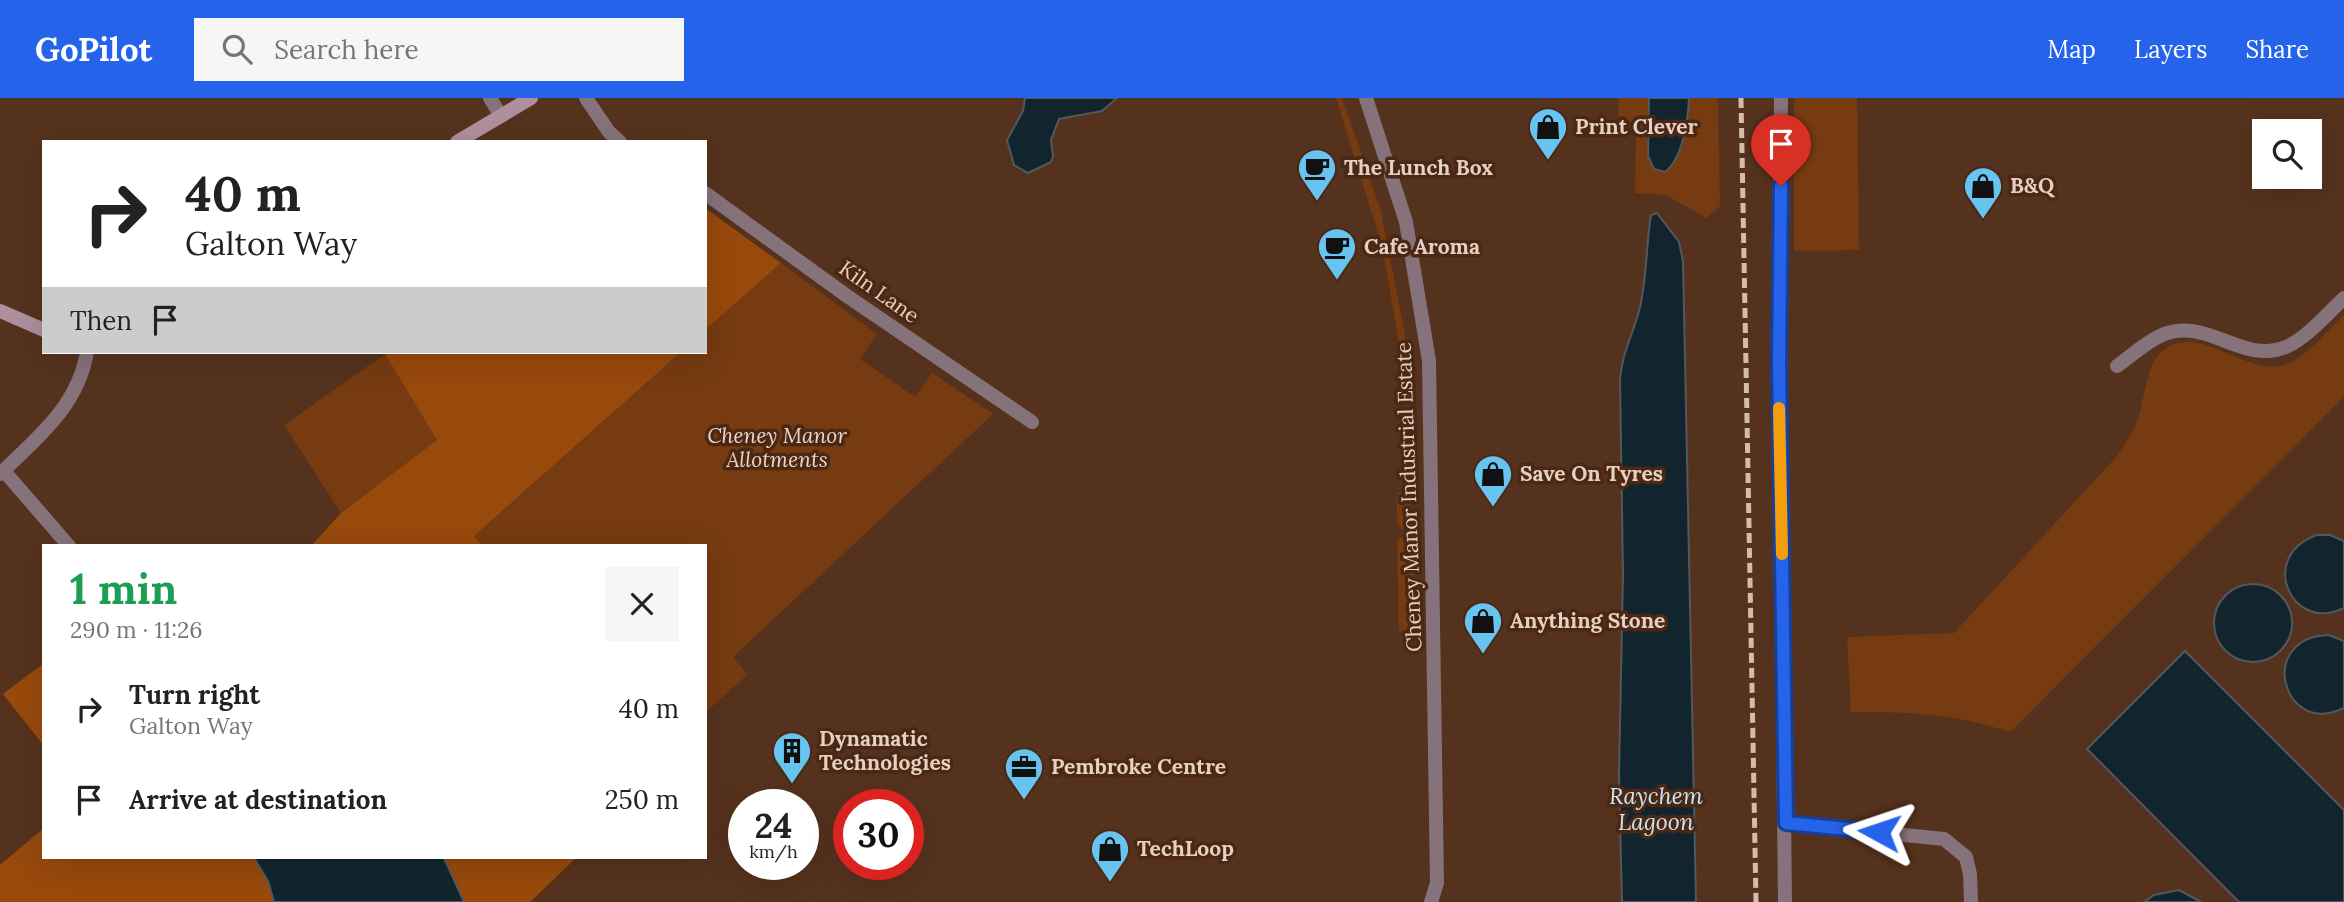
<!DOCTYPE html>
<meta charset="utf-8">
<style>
body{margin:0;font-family:Lora,serif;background:#f6f6f6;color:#222;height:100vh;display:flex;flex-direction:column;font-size:26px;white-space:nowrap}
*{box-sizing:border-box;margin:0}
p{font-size:23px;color:#767676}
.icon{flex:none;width:38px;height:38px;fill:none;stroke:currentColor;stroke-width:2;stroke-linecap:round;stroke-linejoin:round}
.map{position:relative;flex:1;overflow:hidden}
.details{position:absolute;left:42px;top:446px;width:665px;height:315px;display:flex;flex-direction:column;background:#fff;border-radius:0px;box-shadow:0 7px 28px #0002}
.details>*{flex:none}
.hud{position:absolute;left:42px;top:42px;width:665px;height:214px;border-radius:0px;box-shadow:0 7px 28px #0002;background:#fff;color:#222;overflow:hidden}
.tools{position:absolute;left:2252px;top:21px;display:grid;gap:14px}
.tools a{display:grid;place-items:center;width:70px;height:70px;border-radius:0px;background:#fff;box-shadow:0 7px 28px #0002;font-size:35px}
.speed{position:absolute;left:728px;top:691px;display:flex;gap:14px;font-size:35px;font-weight:700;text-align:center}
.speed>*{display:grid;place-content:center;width:91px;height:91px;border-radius:50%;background:#fff;box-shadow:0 7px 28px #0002;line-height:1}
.speed small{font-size:18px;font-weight:400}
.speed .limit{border:10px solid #d22;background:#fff;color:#111}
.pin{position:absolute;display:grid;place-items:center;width:60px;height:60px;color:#fff;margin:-72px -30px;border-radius:50% 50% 50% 0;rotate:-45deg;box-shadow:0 0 7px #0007}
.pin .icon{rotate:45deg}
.me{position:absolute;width:77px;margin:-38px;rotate:275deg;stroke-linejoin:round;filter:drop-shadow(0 0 5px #0008)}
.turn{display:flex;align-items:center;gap:24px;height:147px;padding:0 28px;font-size:32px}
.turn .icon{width:91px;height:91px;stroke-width:2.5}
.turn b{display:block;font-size:49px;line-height:60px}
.then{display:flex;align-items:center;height:66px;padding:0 28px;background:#0003;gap:14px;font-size:26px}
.round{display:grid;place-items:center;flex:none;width:74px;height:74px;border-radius:0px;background:#f6f6f6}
.head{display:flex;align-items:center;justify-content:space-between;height:119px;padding:0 28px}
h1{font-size:42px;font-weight:700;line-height:52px;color:#1e9e55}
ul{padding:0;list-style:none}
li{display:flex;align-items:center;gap:21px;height:91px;padding:0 28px}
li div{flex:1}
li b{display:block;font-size:26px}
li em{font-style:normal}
header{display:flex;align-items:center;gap:42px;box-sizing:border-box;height:98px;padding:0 35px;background:#2563eb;color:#fff}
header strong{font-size:33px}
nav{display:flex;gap:38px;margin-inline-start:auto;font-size:24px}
.search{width:490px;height:63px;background:#f6f6f6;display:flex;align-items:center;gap:18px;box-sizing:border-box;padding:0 24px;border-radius:0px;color:#767676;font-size:26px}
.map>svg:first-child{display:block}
.green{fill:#763b11}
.forest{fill:#98490c}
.water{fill:#12252f;stroke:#52585b;stroke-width:2}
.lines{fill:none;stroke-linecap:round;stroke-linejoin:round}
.minor{stroke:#86727a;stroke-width:14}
.tertiary{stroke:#86727a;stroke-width:14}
.secondary{stroke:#ae8f9d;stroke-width:14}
.rail{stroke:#d3bbad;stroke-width:5;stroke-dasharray:10 5;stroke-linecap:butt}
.route-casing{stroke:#184099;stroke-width:18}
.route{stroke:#2563eb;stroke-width:12}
.slow{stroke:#f59e0b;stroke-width:12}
.labels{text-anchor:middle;stroke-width:7;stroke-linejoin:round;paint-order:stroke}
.poi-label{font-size:21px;font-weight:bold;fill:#e6d0c3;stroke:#4a2813;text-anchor:start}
.street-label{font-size:21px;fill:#e6d0c3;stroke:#4a2813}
.park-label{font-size:21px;font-style:italic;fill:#efd4c5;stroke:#4a2813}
.water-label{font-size:23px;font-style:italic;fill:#c8e5f5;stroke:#4a2813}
</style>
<header>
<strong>GoPilot</strong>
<div class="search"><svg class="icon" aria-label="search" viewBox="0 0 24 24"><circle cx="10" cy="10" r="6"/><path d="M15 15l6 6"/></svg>Search here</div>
<nav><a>Map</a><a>Layers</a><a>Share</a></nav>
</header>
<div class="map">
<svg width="2344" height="804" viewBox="0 0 2344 804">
<rect width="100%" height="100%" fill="#55321d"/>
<g class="green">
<polygon points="1336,0 1342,0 1381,113 1405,237 1405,257 1401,256 1382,148"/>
<polygon points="1618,0 1718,0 1720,108 1706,120 1666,97 1635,95 1636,29 1619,19"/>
<polygon points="1794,0 1857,0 1859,152 1794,153"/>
<polygon points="781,165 877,236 860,261 915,299 932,275 993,316 733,559 747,577 705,615 705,448 483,448 474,438 681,254 705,254 705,232"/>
<path d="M2344,217V299L2010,634C1951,615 1912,614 1851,614L1847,539L1954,535L2117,358C2123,348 2132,337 2136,326C2144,307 2146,268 2160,255C2198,220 2245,281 2287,266C2308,258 2327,232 2344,217Z"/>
<polygon points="385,256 438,342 341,415 284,327"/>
<polygon points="1409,392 1412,428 1401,431 1397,425 1397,395"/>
<polygon points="1403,439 1413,441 1414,534 1407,537 1399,533 1397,443"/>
</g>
<g class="forest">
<polygon points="705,110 781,165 705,232"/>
<polygon points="388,254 681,254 474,438 483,448 311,448 341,415 437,342 385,256"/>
<polygon points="44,565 44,648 3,596"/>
<polygon points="44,730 44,760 254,760 268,783 274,804 0,804 0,767"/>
<polygon points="444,760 576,760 530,804 464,804"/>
</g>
<g class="water">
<polygon points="1025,0 1117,0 1102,13 1059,21 1051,42 1053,58 1051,64 1028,75 1014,67 1007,42 1023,13"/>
<path d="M1649,0H1689C1688,22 1683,60 1665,74L1654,71L1648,58Z"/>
<path d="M1657,115L1679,144L1683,163L1696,804H1622L1619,676L1623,477L1620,282C1622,253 1634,235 1640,209C1647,178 1646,148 1651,117Z"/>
<path d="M2317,437H2330L2344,443V510C2291,536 2257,458 2317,437Z"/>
<circle cx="2253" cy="525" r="39"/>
<path d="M2329,537L2344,543V610C2282,640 2256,539 2329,537Z"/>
<polygon points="2185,553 2344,712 2344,804 2239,804 2087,651"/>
<polygon points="254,760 444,760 464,804 274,804 268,783"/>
<polygon points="2179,792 2201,804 2144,804 2154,797"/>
</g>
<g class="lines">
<g class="minor">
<polyline points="490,0 501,18"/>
<polyline points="586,0 609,34 620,44"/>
<polyline points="1781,0 1779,264 1785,804"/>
<polyline points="705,95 847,198 1032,324"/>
<path d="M2117,268C2131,258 2146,244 2162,237C2207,218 2242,267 2286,249C2308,239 2327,216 2344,200"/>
<polyline points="4,373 69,448"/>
<path d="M0,376C38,339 78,308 87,254"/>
<polyline points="1786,725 1944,741 1966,759 1970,776 1971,804"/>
</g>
<polyline class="tertiary" points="1366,0 1406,124 1429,263 1437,785 1431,804"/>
<g class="secondary">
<polyline points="457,44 531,0"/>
<polyline points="0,213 44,232"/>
</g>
<polyline class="rail" points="1741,0 1756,804"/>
</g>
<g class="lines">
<g class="route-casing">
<polyline id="route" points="1781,88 1779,264 1786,725 1879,734"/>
</g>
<use href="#route" class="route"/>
<polyline class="slow" points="1779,310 1782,456"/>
</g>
<defs>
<g id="shop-pin" transform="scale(2.0125)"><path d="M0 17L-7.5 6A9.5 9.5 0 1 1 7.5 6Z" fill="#67c4f0" stroke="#4a2813"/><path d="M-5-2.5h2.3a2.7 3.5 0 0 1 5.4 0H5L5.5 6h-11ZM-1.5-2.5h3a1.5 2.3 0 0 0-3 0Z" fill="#111"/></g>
<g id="cafe-pin" transform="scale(2.0125)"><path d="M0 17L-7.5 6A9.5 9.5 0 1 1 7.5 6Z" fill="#67c4f0" stroke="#4a2813"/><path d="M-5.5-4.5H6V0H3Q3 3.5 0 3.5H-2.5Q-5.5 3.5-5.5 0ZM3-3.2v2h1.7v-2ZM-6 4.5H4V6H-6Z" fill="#111"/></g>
<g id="building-pin" transform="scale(2.0125)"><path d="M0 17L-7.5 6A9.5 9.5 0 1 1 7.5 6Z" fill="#67c4f0" stroke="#4a2813"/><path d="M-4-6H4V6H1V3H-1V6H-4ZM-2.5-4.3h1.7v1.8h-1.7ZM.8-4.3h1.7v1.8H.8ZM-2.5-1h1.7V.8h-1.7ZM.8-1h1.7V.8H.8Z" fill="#111"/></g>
<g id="office-pin" transform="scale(2.0125)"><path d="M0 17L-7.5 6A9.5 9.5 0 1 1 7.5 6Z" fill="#67c4f0" stroke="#4a2813"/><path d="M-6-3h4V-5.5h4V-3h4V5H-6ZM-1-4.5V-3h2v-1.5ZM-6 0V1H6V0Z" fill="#111"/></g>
</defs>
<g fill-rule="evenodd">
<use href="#shop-pin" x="1548" y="29"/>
<use href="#cafe-pin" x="1317" y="70"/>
<use href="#shop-pin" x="1983" y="88"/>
<use href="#cafe-pin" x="1337" y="149"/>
<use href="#shop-pin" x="1493" y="376"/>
<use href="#shop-pin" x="1483" y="523"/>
<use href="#building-pin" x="792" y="653"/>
<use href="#office-pin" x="1024" y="669"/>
<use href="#shop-pin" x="1110" y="751"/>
</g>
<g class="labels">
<g class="poi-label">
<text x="1575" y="36">Print Clever</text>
<text x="1344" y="77">The Lunch Box</text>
<text x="2010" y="95">B&amp;Q</text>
<text x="1364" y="156">Cafe Aroma</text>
<text x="1520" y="383">Save On Tyres</text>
<text x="1510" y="530">Anything Stone</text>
<text x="819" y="648">Dynamatic<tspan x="819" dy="24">Technologies</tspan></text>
<text x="1051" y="676">Pembroke Centre</text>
<text x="1137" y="758">TechLoop</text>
</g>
<g class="street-label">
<text transform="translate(879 194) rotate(35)" y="7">Kiln Lane</text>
<text transform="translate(1409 399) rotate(-92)" y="7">Cheney Manor Industrial Estate</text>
</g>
<g class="park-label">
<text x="777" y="345">Cheney Manor<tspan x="777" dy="24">Allotments</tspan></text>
</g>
<g class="water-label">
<text x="1656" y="706">Raychem<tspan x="1656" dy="26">Lagoon</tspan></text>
</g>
</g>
</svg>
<div class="tools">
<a><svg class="icon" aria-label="search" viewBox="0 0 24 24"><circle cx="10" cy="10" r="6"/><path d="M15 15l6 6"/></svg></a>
</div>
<div class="speed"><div>24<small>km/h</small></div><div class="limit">30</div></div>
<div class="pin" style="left:1781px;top:88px;background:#d93025"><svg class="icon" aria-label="arrive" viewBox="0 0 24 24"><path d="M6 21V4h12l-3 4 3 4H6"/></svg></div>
<svg class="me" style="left:1879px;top:734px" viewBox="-20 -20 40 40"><path d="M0-17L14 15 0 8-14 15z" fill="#2563eb" stroke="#fff" stroke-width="4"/></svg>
<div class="hud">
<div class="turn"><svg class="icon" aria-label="right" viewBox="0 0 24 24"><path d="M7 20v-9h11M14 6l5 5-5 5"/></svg><div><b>40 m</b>Galton Way</div></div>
<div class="then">Then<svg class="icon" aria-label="arrive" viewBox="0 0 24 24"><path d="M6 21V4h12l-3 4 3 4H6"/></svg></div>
</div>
<section class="details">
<div class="head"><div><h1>1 min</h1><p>290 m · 11:26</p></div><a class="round"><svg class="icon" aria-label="close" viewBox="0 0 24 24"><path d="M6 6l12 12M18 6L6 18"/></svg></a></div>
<ul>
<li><svg class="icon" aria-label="right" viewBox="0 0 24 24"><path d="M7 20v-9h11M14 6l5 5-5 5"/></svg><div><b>Turn right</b><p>Galton Way</p></div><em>40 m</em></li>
<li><svg class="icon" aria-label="arrive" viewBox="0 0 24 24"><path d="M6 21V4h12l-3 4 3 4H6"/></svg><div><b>Arrive at destination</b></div><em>250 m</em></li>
</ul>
</section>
</div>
